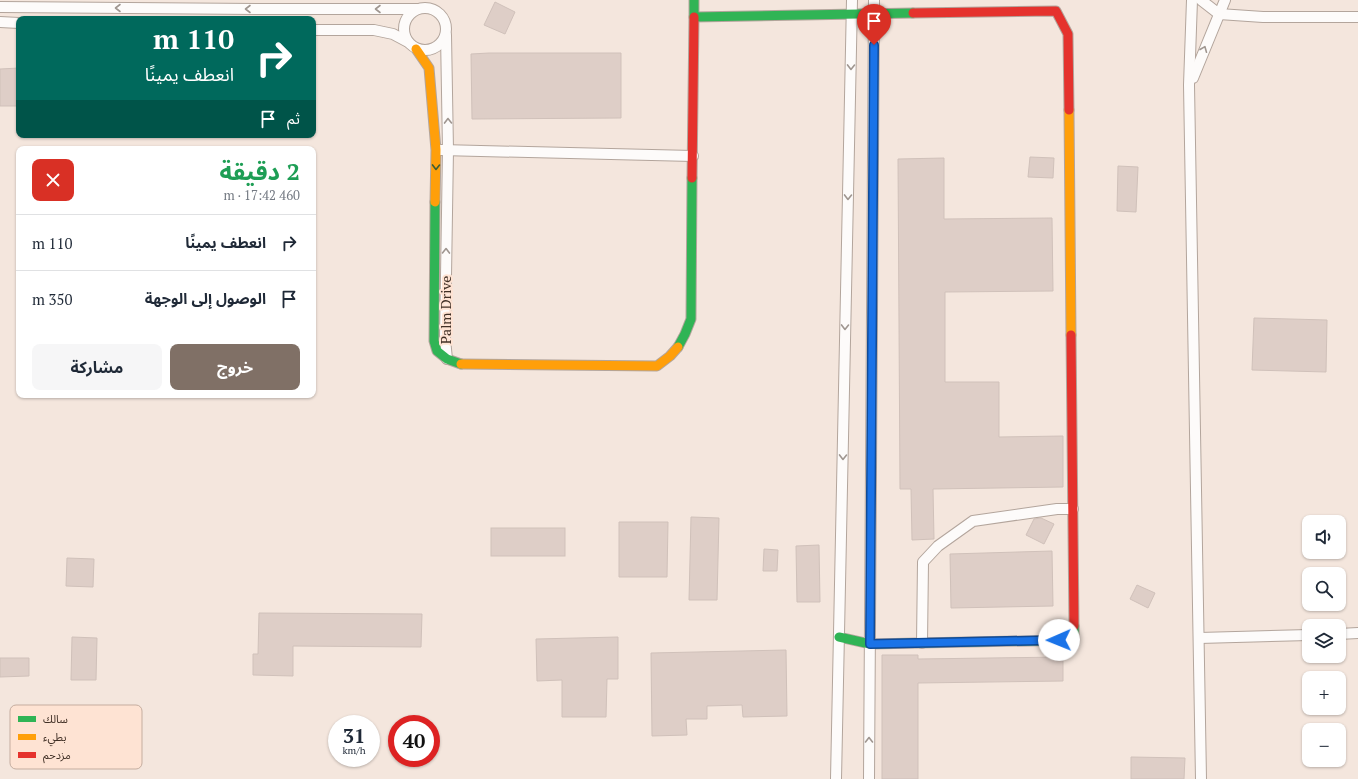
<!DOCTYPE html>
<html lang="ar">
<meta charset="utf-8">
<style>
body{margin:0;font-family:"PT Serif","Noto Sans Arabic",serif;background:#f6f6f7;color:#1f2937;direction:rtl;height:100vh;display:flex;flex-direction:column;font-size:15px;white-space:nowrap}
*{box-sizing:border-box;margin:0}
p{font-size:13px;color:#747a83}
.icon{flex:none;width:22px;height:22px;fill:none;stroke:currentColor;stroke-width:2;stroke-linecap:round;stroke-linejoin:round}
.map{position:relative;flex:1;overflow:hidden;direction:ltr}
.drawer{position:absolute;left:16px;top:146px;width:300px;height:252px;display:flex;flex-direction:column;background:#fff;border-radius:8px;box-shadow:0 1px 3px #0004;direction:rtl}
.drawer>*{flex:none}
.hud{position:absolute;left:16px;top:16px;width:300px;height:122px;border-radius:8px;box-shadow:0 1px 3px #0004;direction:rtl;background:#00695c;color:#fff;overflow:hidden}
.fabs{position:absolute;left:1302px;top:515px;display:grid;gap:8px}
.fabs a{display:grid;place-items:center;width:44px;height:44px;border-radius:8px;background:#fff;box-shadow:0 1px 3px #0004;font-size:20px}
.speed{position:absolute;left:328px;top:715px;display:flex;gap:8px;font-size:20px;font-weight:700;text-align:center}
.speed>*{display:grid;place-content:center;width:52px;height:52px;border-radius:50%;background:#fff;box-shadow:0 1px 3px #0004;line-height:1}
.speed small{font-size:10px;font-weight:400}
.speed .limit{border:6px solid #d22;background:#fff;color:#111}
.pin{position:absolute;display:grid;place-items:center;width:34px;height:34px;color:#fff;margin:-41px -17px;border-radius:50% 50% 50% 0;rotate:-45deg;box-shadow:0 0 4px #0007}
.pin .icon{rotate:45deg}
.me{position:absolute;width:44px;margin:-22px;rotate:269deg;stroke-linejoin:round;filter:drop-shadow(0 0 3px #0008)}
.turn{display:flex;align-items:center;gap:14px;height:84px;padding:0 16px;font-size:18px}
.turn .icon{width:52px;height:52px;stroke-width:2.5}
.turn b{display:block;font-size:28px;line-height:34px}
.then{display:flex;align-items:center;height:38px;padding:0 16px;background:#0003;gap:8px;font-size:15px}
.round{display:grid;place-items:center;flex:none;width:42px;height:42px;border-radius:8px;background:#f6f6f7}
.summary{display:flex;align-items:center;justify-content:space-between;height:68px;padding:0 16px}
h1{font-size:24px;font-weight:700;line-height:30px;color:#1e9e55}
.primary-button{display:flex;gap:8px;margin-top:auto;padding:8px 16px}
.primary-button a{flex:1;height:46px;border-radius:8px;background:#807066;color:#fff;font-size:16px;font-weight:700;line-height:46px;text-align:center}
.primary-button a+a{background:#f6f6f7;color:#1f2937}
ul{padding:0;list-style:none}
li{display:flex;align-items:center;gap:12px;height:56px;padding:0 16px;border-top:1px solid #e0e1e3}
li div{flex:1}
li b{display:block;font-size:15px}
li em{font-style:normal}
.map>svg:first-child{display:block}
.building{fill:#decec7;stroke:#d0c1ba}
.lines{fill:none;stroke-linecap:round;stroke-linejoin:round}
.street-casing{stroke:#b3a59c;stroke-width:12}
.fast-casing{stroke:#b3a59c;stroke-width:11}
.slow-casing{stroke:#b3a59c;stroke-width:11}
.jam-casing{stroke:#b3a59c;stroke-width:11}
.street{stroke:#fdfbfa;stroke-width:10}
.fast{stroke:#30b455;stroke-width:9}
.slow{stroke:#ff9f0a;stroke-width:9}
.jam{stroke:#e5322d;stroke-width:9}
.oneway{stroke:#9f9690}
.oneway2{stroke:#3b5e36}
.route-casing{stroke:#114b97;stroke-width:10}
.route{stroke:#1a73e8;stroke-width:7}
.labels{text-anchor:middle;stroke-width:4;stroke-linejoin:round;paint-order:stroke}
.street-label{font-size:14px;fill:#413026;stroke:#fee3d3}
.key{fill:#fee3d3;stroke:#c5ad9f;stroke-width:1}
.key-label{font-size:11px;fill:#413026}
</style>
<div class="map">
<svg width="1358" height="779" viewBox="0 0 1358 779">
<rect width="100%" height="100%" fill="#f4e6dd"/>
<g class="building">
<polygon points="495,2 515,12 505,34 484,25"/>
<polygon points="489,53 621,53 621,118 472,119 471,54"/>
<polygon points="19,68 19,106 0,106 0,69"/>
<polygon points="1030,157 1054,158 1053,178 1028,177"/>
<polygon points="944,158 944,219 1052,218 1053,291 945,292 945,382 999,382 999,437 1063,436 1063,487 933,489 934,539 912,540 911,489 900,489 898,159"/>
<polygon points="1118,166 1138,167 1136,212 1117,211"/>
<polygon points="1254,318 1327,320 1326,372 1252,370"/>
<polygon points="691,517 719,518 717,600 689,600"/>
<polygon points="1041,518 1054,524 1044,544 1026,535 1034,519"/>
<polygon points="619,522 668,522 667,577 619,577"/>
<rect x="491" y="528" width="74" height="28"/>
<polygon points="819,545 820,602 797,602 796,546"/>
<polygon points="764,549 778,550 777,571 763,571"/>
<polygon points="1052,551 1053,606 951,608 950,554"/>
<polygon points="67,558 94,559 93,587 66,586"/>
<polygon points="1137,585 1155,593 1148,608 1130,599"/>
<polygon points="259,613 422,614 421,647 293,646 293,676 253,675 253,654 258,654"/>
<polygon points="72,637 97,638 96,680 71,680"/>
<polygon points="618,637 618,679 607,679 606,717 562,717 562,680 537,681 536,639"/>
<polygon points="786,650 787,716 743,717 742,705 707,706 707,719 686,719 687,735 652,736 651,653"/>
<polygon points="882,655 918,655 918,659 1063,657 1063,681 918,683 918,779 882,779"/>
<polygon points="0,658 29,658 29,676 0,677"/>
<polygon points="1131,757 1185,758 1184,779 1131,779"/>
</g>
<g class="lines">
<g class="street-casing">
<g id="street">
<polyline points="1192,0 1189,85 1201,779"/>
<polyline points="1201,0 1219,14 1263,17 1358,17"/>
<polyline points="0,7 267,9 417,9"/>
<circle cx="425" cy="29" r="21"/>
<polyline points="0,22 19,23"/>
<polyline points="313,30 374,30 393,34 408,42"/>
<polyline points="446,35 448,150 445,339 447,359"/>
<polyline points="1193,78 1225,0"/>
<polyline points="441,150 693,156"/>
<polyline points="1339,634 1358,633"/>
<polyline points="1199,638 1309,635"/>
<polyline points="922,643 923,562 938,546 973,521 1057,509 1073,509"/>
<polyline points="836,779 852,0"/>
<polyline points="869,779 874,0"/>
</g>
</g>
<g class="fast-casing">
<g id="fast">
<polyline points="694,0 694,17 913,13"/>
<polyline points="435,202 434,341 437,351 447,359 461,364"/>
<polyline points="678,347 685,334 691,319 692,178"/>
<polyline points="839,637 870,644 1074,640 1074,626"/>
</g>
</g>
<g class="slow-casing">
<g id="slow">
<polyline points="416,49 429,68 436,150 435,202"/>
<polyline points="1069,110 1071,335"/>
<polyline points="461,364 657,366 670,356 678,347"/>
</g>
</g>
<g class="jam-casing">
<g id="jam">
<polyline points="913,13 1056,11 1068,34 1069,110"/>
<polyline points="692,178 694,17"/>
<polyline points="1071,335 1074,626"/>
</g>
</g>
<use href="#street" class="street"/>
<use href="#fast" class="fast"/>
<use href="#slow" class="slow"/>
<use href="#jam" class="jam"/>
</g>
<defs><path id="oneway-chevron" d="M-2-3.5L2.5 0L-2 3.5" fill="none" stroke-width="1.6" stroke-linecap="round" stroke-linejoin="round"/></defs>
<g class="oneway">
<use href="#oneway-chevron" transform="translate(118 8) rotate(-180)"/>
<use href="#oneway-chevron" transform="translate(248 9) rotate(-180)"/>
<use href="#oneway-chevron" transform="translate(378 9) rotate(180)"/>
<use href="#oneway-chevron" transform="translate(1204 49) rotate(-68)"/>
<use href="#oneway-chevron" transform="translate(851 67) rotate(91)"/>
<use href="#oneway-chevron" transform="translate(448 121) rotate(-91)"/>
<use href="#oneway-chevron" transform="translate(848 197) rotate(91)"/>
<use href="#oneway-chevron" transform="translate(446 251) rotate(-89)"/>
<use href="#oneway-chevron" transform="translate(845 327) rotate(91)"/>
<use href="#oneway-chevron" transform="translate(843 457) rotate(91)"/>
<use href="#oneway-chevron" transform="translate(869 740) rotate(-90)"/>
</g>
<use class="oneway2" href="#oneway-chevron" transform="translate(436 167) rotate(91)"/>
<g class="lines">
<g class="route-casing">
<polyline id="route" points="874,45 870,644 1059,640"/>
</g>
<use href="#route" class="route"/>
</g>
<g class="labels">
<g class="street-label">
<text transform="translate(446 310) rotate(-90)" y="5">Palm Drive</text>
</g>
</g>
<rect x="10" y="705" width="132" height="64" rx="6" class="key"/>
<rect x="18" y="716" width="18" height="6" fill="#30b455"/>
<rect x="18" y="734" width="18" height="6" fill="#ff9f0a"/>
<rect x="18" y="752" width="18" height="6" fill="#e5322d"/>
<g class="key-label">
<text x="43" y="723">سالك</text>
<text x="43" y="741">بطيء</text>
<text x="43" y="759">مزدحم</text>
</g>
</svg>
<div class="fabs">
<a><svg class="icon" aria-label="sound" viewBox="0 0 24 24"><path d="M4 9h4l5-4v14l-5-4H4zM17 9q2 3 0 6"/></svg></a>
<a><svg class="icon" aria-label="search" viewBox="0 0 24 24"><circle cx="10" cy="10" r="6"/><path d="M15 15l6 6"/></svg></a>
<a><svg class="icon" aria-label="layers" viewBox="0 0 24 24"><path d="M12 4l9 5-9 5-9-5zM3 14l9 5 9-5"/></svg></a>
<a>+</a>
<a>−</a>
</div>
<div class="speed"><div>31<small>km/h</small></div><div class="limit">40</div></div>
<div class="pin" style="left:874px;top:45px;background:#d93025"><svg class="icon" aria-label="arrive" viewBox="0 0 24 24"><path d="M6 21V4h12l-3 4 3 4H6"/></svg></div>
<svg class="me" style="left:1059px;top:640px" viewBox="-20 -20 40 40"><circle r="19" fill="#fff"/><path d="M0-13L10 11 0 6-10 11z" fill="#1a73e8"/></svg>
<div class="hud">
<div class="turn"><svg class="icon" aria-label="right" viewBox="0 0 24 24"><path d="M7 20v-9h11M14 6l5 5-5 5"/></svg><div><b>110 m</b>انعطف يمينًا</div></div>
<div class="then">ثم<svg class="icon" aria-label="arrive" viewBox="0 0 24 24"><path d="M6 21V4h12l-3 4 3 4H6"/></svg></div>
</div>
<section class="drawer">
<div class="summary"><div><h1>2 دقيقة</h1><p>460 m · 17:42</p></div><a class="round" style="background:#d93025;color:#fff"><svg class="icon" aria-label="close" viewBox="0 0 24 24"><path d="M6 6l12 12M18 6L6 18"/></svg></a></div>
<ul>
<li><svg class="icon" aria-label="right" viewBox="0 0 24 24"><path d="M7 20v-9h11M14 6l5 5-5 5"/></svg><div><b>انعطف يمينًا</b></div><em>110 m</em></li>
<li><svg class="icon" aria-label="arrive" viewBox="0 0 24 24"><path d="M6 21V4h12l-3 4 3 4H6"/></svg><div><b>الوصول إلى الوجهة</b></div><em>350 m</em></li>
</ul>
<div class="primary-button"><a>خروج</a><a>مشاركة</a></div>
</section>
</div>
